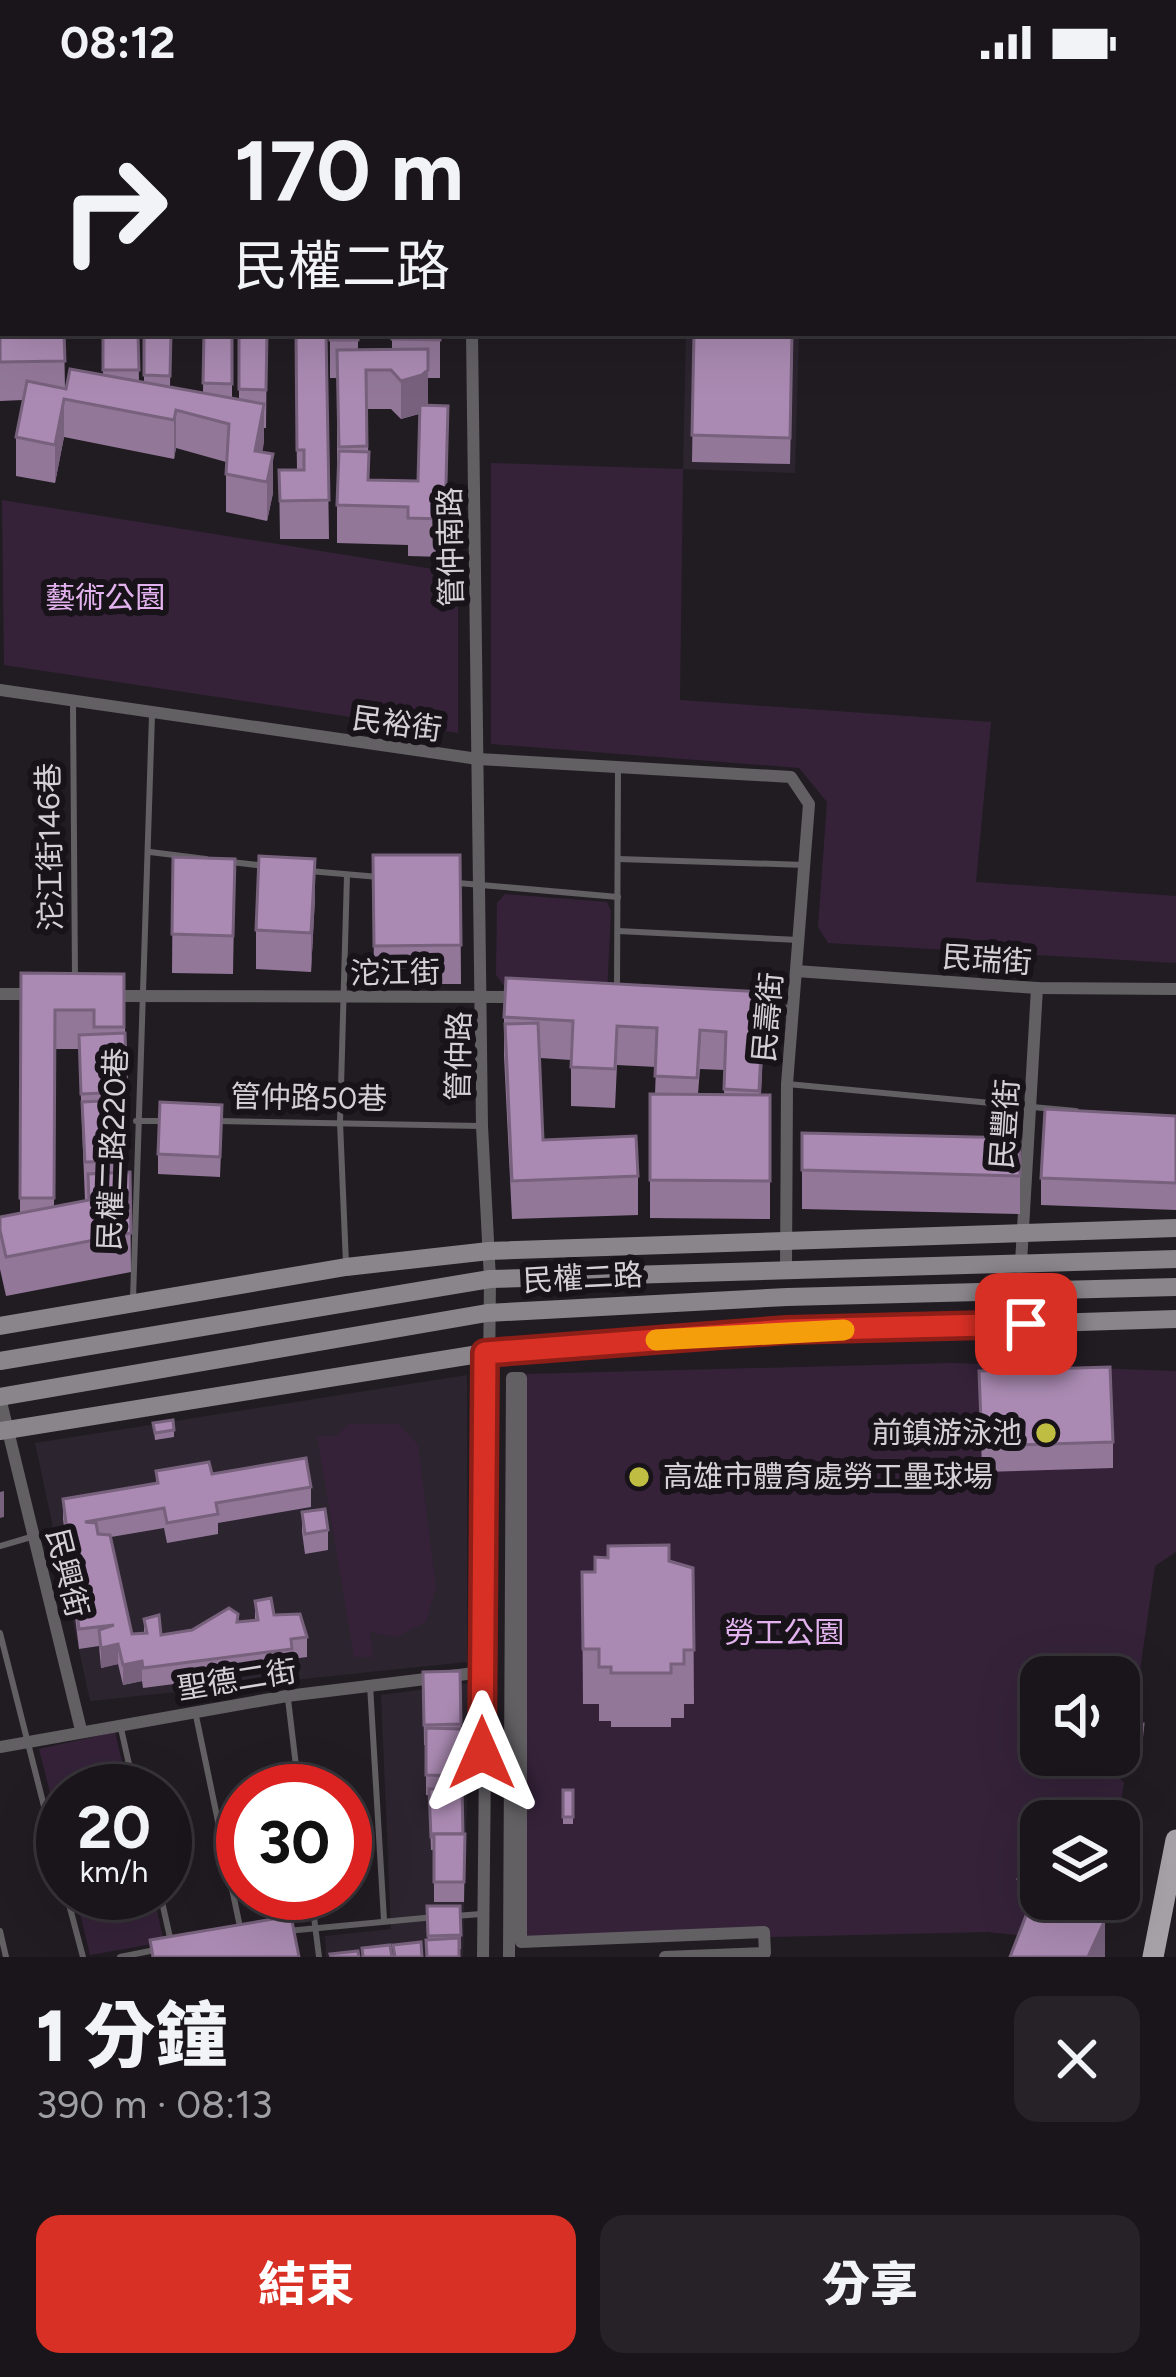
<!DOCTYPE html>
<html lang="zh-TW">
<meta charset="utf-8">
<style>
body{margin:0;font-family:Figtree,"Noto Sans TC",sans-serif;background:#262227;color:#f1f3f6;height:100vh;display:flex;flex-direction:column;font-size:45px;white-space:nowrap}
*{box-sizing:border-box;margin:0}
p{font-size:39px;color:#9f9fa2}
.icon{flex:none;width:66px;height:66px;fill:none;stroke:currentColor;stroke-width:2;stroke-linecap:round;stroke-linejoin:round}
.map{position:relative;height:1873px;overflow:hidden}
.details{display:flex;flex-direction:column;background:#19151a;flex:1}
.details>*{flex:none}
.top-card{position:absolute;left:0px;top:0px;width:1176px;height:252px;box-shadow:0 12px 48px #0002,0 0 0 3px #373439;background:#19151a;color:#f1f3f6;overflow:hidden}
.fabs{position:absolute;left:1020px;top:1572px;display:grid;gap:24px}
.fabs a{display:grid;place-items:center;width:120px;height:120px;border-radius:24px;background:#19151a;box-shadow:0 12px 48px #0002,0 0 0 3px #373439;font-size:60px}
.speed{position:absolute;left:36px;top:1680px;display:flex;gap:24px;font-size:60px;font-weight:700;text-align:center}
.speed>*{display:grid;place-content:center;width:156px;height:156px;border-radius:50%;background:#19151a;box-shadow:0 12px 48px #0002,0 0 0 3px #373439;line-height:1}
.speed small{font-size:30px;font-weight:400}
.speed .limit{border:18px solid #d22;background:#fff;color:#111}
.pin{position:absolute;display:grid;place-items:center;width:102px;height:102px;color:#fff;margin:-51px;border-radius:24px;box-shadow:0 6px 18px #0006}
.me{position:absolute;width:132px;margin:-66px;rotate:0deg;stroke-linejoin:round;filter:drop-shadow(0 0 9px #0008)}
.turn{display:flex;align-items:center;gap:42px;height:252px;padding:0 36px;font-size:54px}
.turn .icon{width:156px;height:156px;stroke-width:2.5}
.turn b{display:block;font-size:84px;line-height:102px}
.round{display:grid;place-items:center;flex:none;width:126px;height:126px;border-radius:24px;background:#262227}
.head{display:flex;align-items:center;justify-content:space-between;height:204px;padding:0 36px}
h1{font-size:72px;font-weight:800;line-height:90px}
.action{display:flex;gap:24px;margin-top:auto;padding:24px 36px}
.action a{flex:1;height:138px;border-radius:24px;background:#d93025;color:#fff;font-size:48px;font-weight:800;line-height:138px;text-align:center}
.action a+a{background:#262227;color:#f1f3f6}
.status{display:flex;justify-content:space-between;align-items:center;height:84px;padding:0 60px;background:#19151a;direction:ltr}
.status svg{height:33px;fill:currentColor}
.map>svg:first-child{display:block}
.built{fill:#2c242f}
.green{fill:#352239}
.lines{fill:none;stroke-linecap:round;stroke-linejoin:round}
.lane{stroke:#626063;stroke-width:6}
.street{stroke:#626063;stroke-width:12}
.secondary{stroke:#89858a;stroke-width:18}
.primary{stroke:#a7a2a8;stroke-width:21}
.wall{fill:#927799;fill-rule:evenodd}
.shaded-wall{fill:#77617d}
.building{fill:#aa8ab2;stroke:#77617d;stroke-width:3}
.route-casing{stroke:#8d1f18;stroke-width:30}
.route{stroke:#d93025;stroke-width:21}
.slow{stroke:#f59e0b;stroke-width:21}
.poi-dot{fill:#bfbe42;stroke:#181319;stroke-width:4.5}
.labels{text-anchor:middle;stroke-width:12;stroke-linejoin:round;paint-order:stroke}
.street-label{font-size:30px;fill:#d4d0d5;stroke:#181319}
.park-label{font-size:30px;fill:#e2b2ee;stroke:#181319}
.poi-label{font-size:30px;fill:#d4d0d5;stroke:#181319;text-anchor:end}
</style>
<div class="status"><b>08:12</b><svg viewBox="0 0 49 12"><path d="M0 12V9h3v3zM5 12V6h3v6zM10 12V3h3v9zM15 12V0h3v12zM26 1h20v11H26zM47 4h2v5h-2z"/></svg></div>
<div class="map">
<svg width="1176" height="1873" viewBox="0 0 1176 1873">
<rect width="100%" height="100%" fill="#211c22"/>
<g class="built">
<polygon points="686,249 799,249 795,389 683,385"/>
<polygon points="467,1291 467,1578 90,1617 35,1359"/>
<polygon points="470,1599 463,1873 326,1873 325,1852 391,1845 381,1611"/>
</g>
<g class="green">
<polygon points="491,379 683,385 680,616 991,638 976,798 1176,812 1176,879 828,859 818,843 827,718 799,684 491,660"/>
<polygon points="2,416 458,489 458,649 4,581"/>
<polygon points="505,810 607,818 611,827 607,911 504,902 496,891 497,819"/>
<polygon points="952,1279 1176,1287 1176,1468 1155,1482 1130,1656 1119,1662 1119,1593 1041,1593 1041,1671 1113,1671 1114,1687 1124,1699 1118,1737 1041,1737 1041,1815 1107,1815 1101,1860 987,1848 515,1859 527,1290"/>
<polygon points="348,1340 399,1340 418,1361 436,1503 426,1538 396,1553 370,1548 373,1573 354,1573 317,1352 337,1352"/>
<polygon points="115,1648 129,1707 63,1707 63,1760 39,1665"/>
<polygon points="75,1809 153,1809 164,1858 90,1871"/>
</g>
<g class="lines">
<g class="lane">
<polyline points="676,0 727,3"/>
<polyline points="916,3 917,0"/>
<polyline points="1173,30 1176,30"/>
<polyline points="73,620 75,894"/>
<polyline points="150,768 206,775"/>
<polyline points="618,775 805,781"/>
<polyline points="231,778 266,782"/>
<polyline points="309,787 379,793"/>
<polyline points="458,799 618,813"/>
<polyline points="618,847 799,856"/>
<polyline points="617,903 618,683"/>
<polyline points="787,1000 1076,1027"/>
<polyline points="136,1037 162,1037"/>
<polyline points="217,1037 480,1042"/>
<polyline points="346,1180 340,1038 347,791"/>
<polyline points="133,1215 152,631"/>
<polyline points="0,1462 31,1453"/>
<polyline points="0,1549 63,1797"/>
<polyline points="370,1601 384,1836"/>
<polyline points="288,1615 299,1707"/>
<polyline points="195,1627 240,1843"/>
<polyline points="120,1640 135,1707"/>
<polyline points="66,1809 83,1873"/>
<polyline points="160,1809 171,1858"/>
<polyline points="311,1809 319,1873"/>
<polyline points="455,1832 481,1830"/>
<polyline points="0,1847 6,1873"/>
<polyline points="287,1847 435,1833"/>
<polyline points="120,1873 155,1866"/>
</g>
<g class="street">
<polyline points="472,249 482,1042 490,1195 483,1873"/>
<polyline points="0,606 478,675 791,693 809,720 787,1000 786,1183"/>
<polyline points="796,887 1037,904 1176,905"/>
<polyline points="0,910 35,910"/>
<polyline points="109,912 521,913"/>
<polyline points="751,925 791,927"/>
<polyline points="1021,1179 1037,904"/>
<polyline points="0,1314 81,1646"/>
<polyline points="0,1663 287,1612 483,1588"/>
<polyline points="509,1873 512,1294 521,1294 521,1858 764,1848 765,1869 665,1873"/>
</g>
<g class="secondary">
<polyline points="0,93 3,91"/>
<polyline points="1173,113 1176,113"/>
<polyline points="0,124 3,123"/>
<polyline points="1173,140 1176,140"/>
<polyline points="0,1242 346,1183 489,1167 1176,1144"/>
<polyline points="0,1277 490,1195 1176,1175"/>
<polyline points="0,1313 487,1229 787,1213 1176,1203"/>
<polyline points="0,1347 485,1269 787,1247 1176,1235"/>
</g>
<polyline class="primary" points="1153,1873 1176,1756"/>
</g>
<g class="wall">
<polygon points="0,131 3,249 64,249 65,305 103,291 103,249 138,249 139,297 144,298 144,249 171,249 170,303 203,308 204,249 232,249 232,314 239,315 239,249 267,249 266,344 264,344 262,368 273,409 267,437 226,428 226,378 176,364 174,375 64,353 55,399 16,392 16,353 23,316 0,317"/>
<polygon points="295,249 326,249 329,455 280,455 279,386 297,386"/>
<path d="M330,249H358V266H392V249H440V294H428V322L448,361L445,473L408,472V461L337,459V294H330ZM367,325H391L401,335L419,330L418,397L369,396Z"/>
<polygon points="694,249 793,249 790,380 692,378"/>
<polygon points="373,771 460,771 461,900 374,900"/>
<polygon points="173,773 235,775 233,890 172,889"/>
<polygon points="315,814 311,888 256,885 256,846"/>
<path d="M21,889L124,890L127,1047H124L125,1088H130L131,1188L6,1212L0,1185V1133L20,1129ZM55,965H79L85,1117L54,1123Z"/>
<path d="M504,933L764,946L761,1011H770V1135L650,1134V1010H655L656,983L617,981L615,1024L571,1022V976L540,974L543,1056L638,1092V1131L512,1135L504,972ZM700,985L725,986L724,1010H698Z"/>
<polygon points="1176,1032 1176,1126 1041,1121 1041,1094"/>
<polygon points="222,1041 220,1093 158,1090 158,1070"/>
<polygon points="802,1049 1020,1054 1020,1130 802,1125"/>
<polygon points="979,1287 1113,1358 1113,1384 982,1388"/>
<polygon points="153,1339 174,1346 174,1353 155,1356"/>
<polygon points="156,1387 212,1390 311,1403 311,1423 218,1439 218,1450 167,1459 164,1444 111,1453 132,1550 144,1549 144,1535 161,1551 255,1536 255,1517 307,1553 307,1573 292,1575 292,1585 143,1604 142,1597 123,1601 118,1580 101,1584 99,1562 79,1565 63,1435 63,1415 156,1399"/>
<polygon points="302,1428 328,1446 328,1466 305,1470 302,1448"/>
<polygon points="669,1477 693,1484 694,1620 684,1620 684,1634 671,1634 671,1643 611,1643 611,1637 599,1637 599,1620 583,1620 582,1488 595,1488"/>
<polygon points="423,1588 461,1640 460,1705 463,1750 465,1750 464,1818 434,1818 434,1766 431,1766 429,1711 426,1711 426,1661 424,1661"/>
<rect x="563" y="1706" width="10" height="34"/>
<polygon points="1119,1778 1126,1792 1121,1827 1109,1825 1109,1815 1119,1815"/>
<polygon points="1018,1795 1041,1815 1086,1815 1105,1873 1018,1802"/>
<polygon points="427,1822 460,1822 461,1865 428,1856"/>
</g>
<g class="shaded-wall">
<polygon points="428,286 428,324 422,329 401,335 401,297"/>
<polygon points="64,315 64,353 55,399 55,361"/>
<polygon points="264,320 264,359 257,396 255,367"/>
<polygon points="176,326 176,364 174,375 174,336"/>
<polygon points="273,370 273,409 267,437 267,398"/>
<polygon points="315,775 315,814 311,888 311,849"/>
<polygon points="764,908 764,946 759,1046 759,1007"/>
<polygon points="4,1407 4,1433 0,1434 0,1408"/>
<polygon points="118,1560 118,1580 101,1584 101,1564"/>
<polygon points="142,1577 142,1597 123,1601 123,1581"/>
<polygon points="1105,1836 1105,1873 1088,1873"/>
</g>
<g class="building">
<polygon points="0,131 3,131 3,249 64,249 65,277 0,278"/>
<polygon points="103,249 138,249 139,286 103,286"/>
<polygon points="144,249 171,249 170,292 144,291"/>
<polygon points="204,249 232,249 232,300 203,299"/>
<polygon points="239,249 267,249 266,306 239,305"/>
<polygon points="296,249 326,249 329,416 280,417 279,386 304,386 304,366 297,366"/>
<rect x="330" y="249" width="28" height="7"/>
<polygon points="392,249 440,249 440,256 392,255"/>
<polygon points="694,249 792,249 790,354 692,351"/>
<polygon points="428,265 428,286 422,291 401,297 391,286 366,286 367,362 339,363 337,266"/>
<polygon points="70,285 264,320 255,367 273,370 267,398 226,390 229,340 176,326 174,336 64,315 55,361 16,353 27,297 66,305"/>
<polygon points="420,321 448,322 445,435 408,434 408,423 337,421 339,367 369,368 368,396 418,397"/>
<polygon points="373,771 460,771 461,861 374,862"/>
<polygon points="259,772 315,775 311,849 256,846"/>
<polygon points="173,773 235,775 233,852 172,850"/>
<polygon points="21,889 124,890 124,943 94,943 94,926 55,926 54,1114 20,1114"/>
<polygon points="506,894 764,908 759,1007 724,1005 726,948 700,946 697,994 655,992 657,944 617,942 615,985 571,983 573,937 504,933"/>
<polygon points="538,939 543,1056 636,1052 638,1092 512,1097 505,940"/>
<polygon points="125,949 127,1008 81,1010 79,951"/>
<polygon points="650,1010 770,1011 770,1097 650,1096"/>
<polygon points="123,1016 125,1077 85,1078 82,1018"/>
<polygon points="160,1018 222,1021 220,1073 158,1070"/>
<polygon points="1045,1025 1176,1032 1176,1099 1041,1094"/>
<polygon points="802,1049 1020,1054 1020,1092 802,1086"/>
<polygon points="130,1088 131,1149 6,1173 0,1146 0,1133 89,1116 88,1090"/>
<polygon points="1110,1283 1113,1358 982,1362 979,1287"/>
<polygon points="173,1336 174,1346 155,1349 153,1339"/>
<polygon points="306,1374 311,1403 216,1419 218,1430 167,1439 164,1424 85,1438 96,1439 98,1450 110,1451 132,1550 147,1549 144,1535 159,1531 161,1551 192,1546 229,1524 238,1530 237,1538 258,1536 255,1517 271,1514 274,1531 300,1530 307,1553 291,1555 292,1565 143,1584 142,1577 123,1581 118,1560 101,1564 99,1546 114,1541 79,1545 63,1415 158,1399 156,1387 209,1378 212,1390"/>
<polygon points="325,1425 328,1446 305,1450 302,1428"/>
<polygon points="669,1461 669,1477 693,1484 694,1566 684,1566 684,1580 671,1580 671,1589 611,1589 611,1583 599,1583 599,1565 583,1565 582,1488 595,1488 595,1473 608,1474 608,1462"/>
<polygon points="460,1587 461,1640 424,1641 423,1588"/>
<polygon points="1136,1640 1143,1640 1139,1676 1132,1675"/>
<polygon points="426,1644 461,1645 460,1692 426,1691"/>
<polygon points="429,1705 462,1705 463,1750 434,1750 434,1753 431,1753"/>
<rect x="563" y="1706" width="10" height="27"/>
<polygon points="434,1750 465,1750 464,1798 434,1798"/>
<polygon points="1041,1768 1041,1812 1036,1811 1018,1795"/>
<polygon points="1119,1778 1126,1779 1121,1814 1119,1813"/>
<polygon points="1034,1811 1041,1812 1041,1815 1065,1815 1087,1818 1105,1836 1088,1873 1010,1873"/>
<polygon points="427,1822 460,1822 461,1851 428,1852"/>
<polygon points="291,1832 299,1873 153,1873 150,1856"/>
<polygon points="459,1854 459,1873 427,1873 426,1856"/>
<polygon points="421,1858 422,1873 395,1873 393,1861"/>
<polygon points="390,1861 392,1873 363,1873 362,1864"/>
<polygon points="358,1867 359,1873 331,1873 330,1870"/>
</g>
<g class="lines">
<g class="route-casing">
<polyline id="route" points="482,1669 485,1269 787,1246 1026,1240"/>
</g>
<use href="#route" class="route"/>
<polyline class="slow" points="656,1256 844,1246"/>
</g>
<g class="poi-dot">
<circle cx="1046" cy="1349" r="12"/>
<circle cx="639" cy="1393" r="12"/>
</g>
<g class="labels">
<g class="street-label">
<text transform="translate(451 463) rotate(-91)" y="10">管仲南路</text>
<text transform="translate(397 640) rotate(8)" y="10">民裕街</text>
<text transform="translate(50 763) rotate(-91)" y="10">沱江街146巷</text>
<text transform="translate(987 876) rotate(4)" y="10">民瑞街</text>
<text transform="translate(395 889) rotate(-1)" y="10">沱江街</text>
<text transform="translate(768 933) rotate(-85)" y="10">民壽街</text>
<text transform="translate(459 972) rotate(-89)" y="10">管仲路</text>
<text transform="translate(309 1014) rotate(1)" y="10">管仲路50巷</text>
<text transform="translate(1005 1040) rotate(-86)" y="10">民豐街</text>
<text transform="translate(113 1065) rotate(-88)" y="10">民權二路220巷</text>
<text transform="translate(583 1194) rotate(-3)" y="10">民權二路</text>
<text transform="translate(67 1489) rotate(76)" y="10">民興街</text>
<text transform="translate(237 1596) rotate(-9)" y="10">聖德二街</text>
</g>
<g class="park-label">
<text x="105" y="524">藝術公園</text>
<text x="784" y="1559">勞工公園</text>
</g>
<g class="poi-label">
<text x="1022" y="1359">前鎮游泳池</text>
<text x="663" y="1403" text-anchor="start">高雄市體育處勞工壘球場</text>
</g>
</g>
</svg>
<div class="fabs">
<a><svg class="icon" aria-label="sound" viewBox="0 0 24 24"><path d="M4 9h4l5-4v14l-5-4H4zM17 9q2 3 0 6"/></svg></a>
<a><svg class="icon" aria-label="layers" viewBox="0 0 24 24"><path d="M12 4l9 5-9 5-9-5zM3 14l9 5 9-5"/></svg></a>
</div>
<div class="speed"><div>20<small>km/h</small></div><div class="limit">30</div></div>
<div class="pin" style="left:1026px;top:1240px;background:#d93025"><svg class="icon" aria-label="arrive" viewBox="0 0 24 24"><path d="M6 21V4h12l-3 4 3 4H6"/></svg></div>
<svg class="me" style="left:482px;top:1669px" viewBox="-20 -20 40 40"><path d="M0-17L14 15 0 8-14 15z" fill="#d93025" stroke="#fff" stroke-width="4"/></svg>
<div class="top-card">
<div class="turn"><svg class="icon" aria-label="right" viewBox="0 0 24 24"><path d="M7 20v-9h11M14 6l5 5-5 5"/></svg><div><b>170 m</b>民權二路</div></div>
</div>
</div>
<section class="details">
<div class="head"><div><h1>1 分鐘</h1><p>390 m · 08:13</p></div><a class="round"><svg class="icon" aria-label="close" viewBox="0 0 24 24"><path d="M6 6l12 12M18 6L6 18"/></svg></a></div>
<div class="action"><a>結束</a><a>分享</a></div>
</section>
